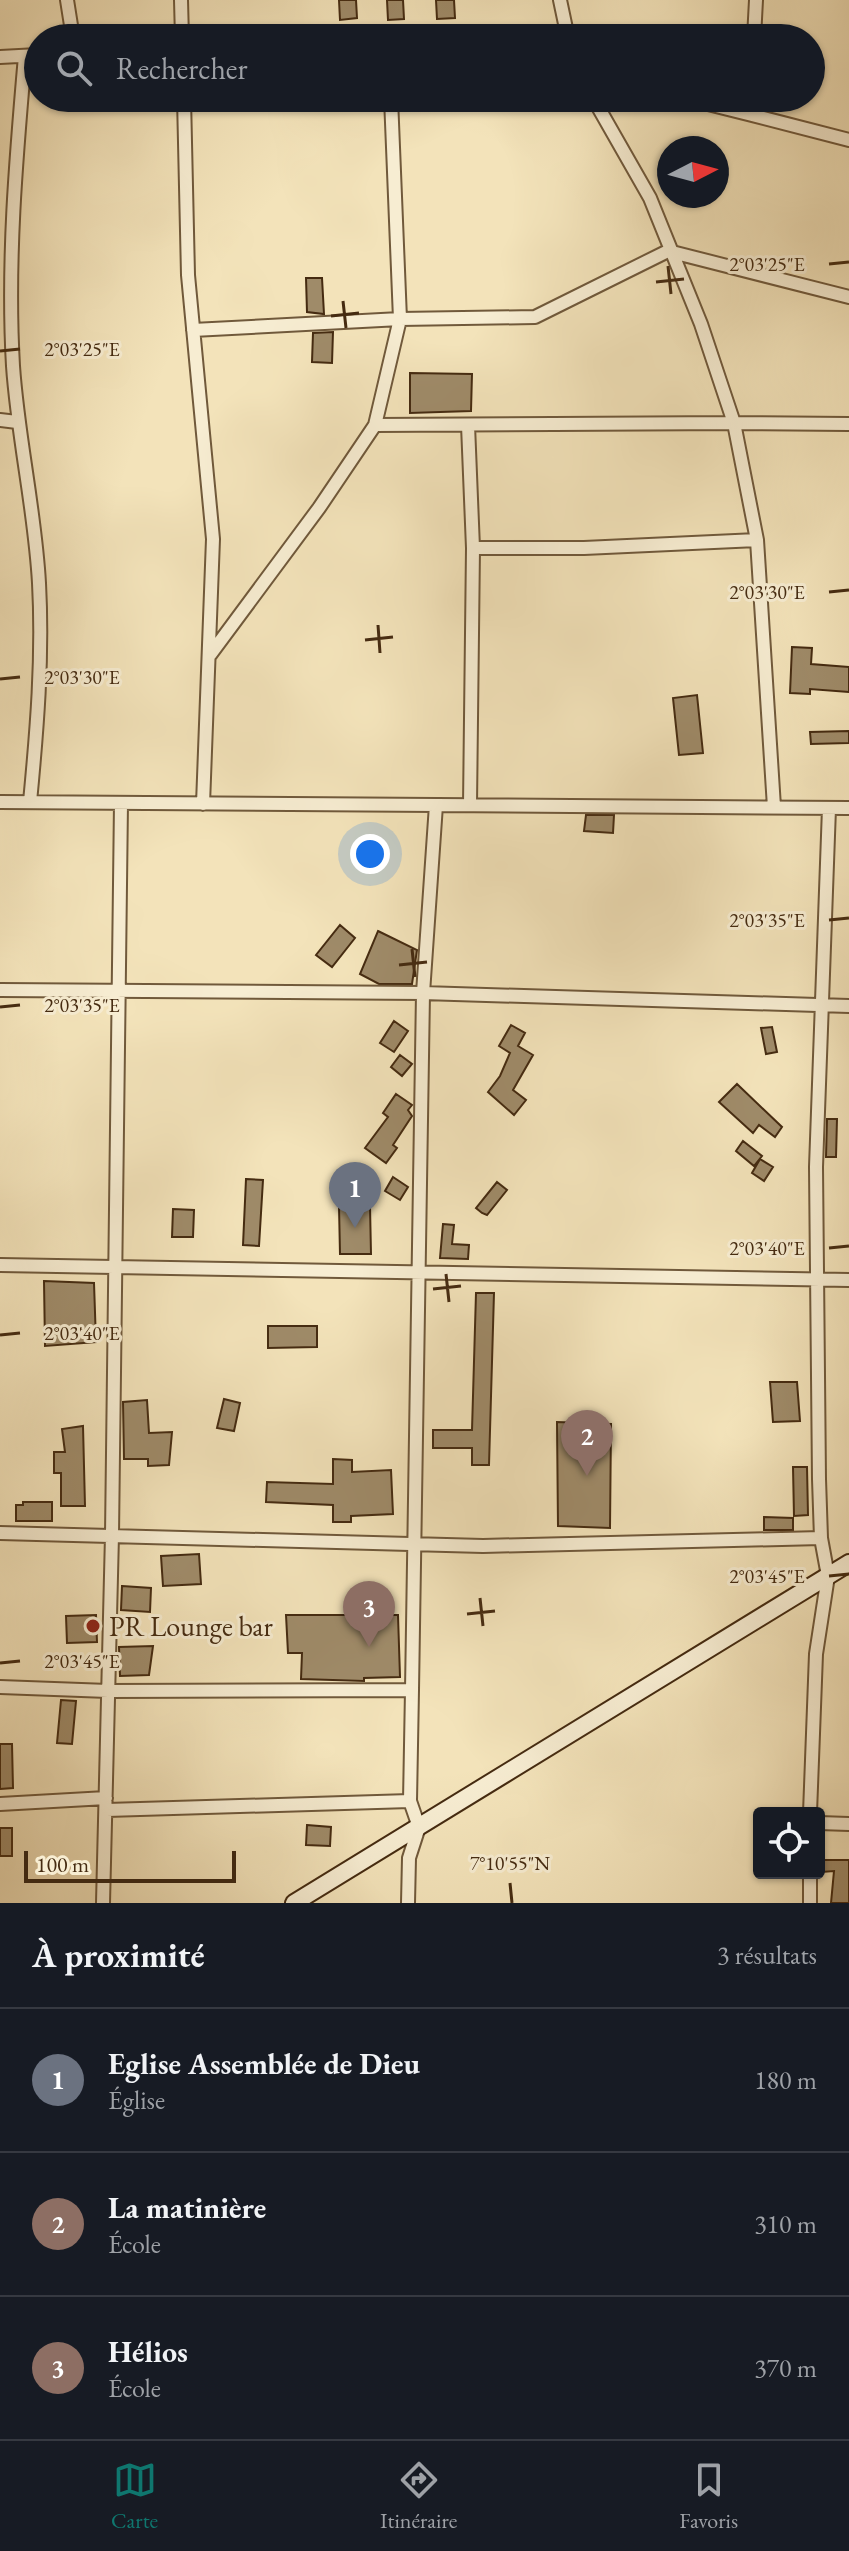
<!DOCTYPE html>
<html lang="fr">
<meta charset="utf-8">
<style>
:root{--surface:#171b24;--page:#20242c;--text:#f1f3f6;--muted:#9ea1a6;--line:#363941;--accent:#0f766e}
body{margin:0;font-family:"EB Garamond",serif;background:var(--page);color:var(--text)}
.controls{position:absolute;right:24px;bottom:24px;display:grid;overflow:hidden;border-radius:8px;box-shadow:0 2px 6px #0004}
.controls button{width:72px;height:72px;display:grid;place-items:center;padding:0;border:0;border-bottom:2px solid var(--line);background:var(--surface);color:var(--text);font:40px sans-serif}
.compass{position:absolute;left:657px;top:136px;width:72px;height:72px;border-radius:50%;background:var(--surface);box-shadow:0 2px 6px #0004;rotate:84deg}
.scale{position:absolute;left:24px;bottom:20px;width:212px;box-sizing:border-box;padding-left:8px;border:4px solid #452b11;border-top:0;font-size:22px;line-height:28px;white-space:nowrap;color:#452b11;-webkit-text-stroke:6px #f7edd2;paint-order:stroke}
.you{position:absolute;left:370px;top:854px;width:28px;height:28px;margin:-20px;border:6px solid #fff;border-radius:50%;background:#1a73e8;box-shadow:0 0 0 12px #1a73e833}
.badge{display:grid;place-items:center;width:52px;height:52px;border-radius:50%;background:var(--accent);color:#fff;font-size:26px;font-weight:700}
.pin{position:absolute;translate:-50% -66px;filter:drop-shadow(0 2px 4px #0008)}
.pin::after{content:'';position:absolute;top:42px;width:28px;height:24px;background:inherit;clip-path:polygon(0 0,100% 0,50% 100%)}
.list{margin:0;padding:0;list-style:none}
h2{display:flex;justify-content:space-between;align-items:center;height:104px;margin:0;padding:0 32px;font-size:34px}
h2 small{font-size:26px;font-weight:400;color:var(--muted)}
.list li{display:grid;grid-template-columns:52px 1fr auto;gap:24px;align-items:center;box-sizing:border-box;height:144px;padding:0 32px;border-top:2px solid var(--line)}
.list b{display:block;font-size:30px;white-space:nowrap}
.list p{margin:0;font-size:26px;white-space:nowrap;color:var(--muted)}
.list em{font-size:26px;font-style:normal;color:var(--muted)}
.icon{flex:none;width:44px;height:44px;fill:none;stroke:currentColor;stroke-width:2;stroke-linecap:round;stroke-linejoin:round}
.map{position:relative;flex:none;width:849px;height:1903px;overflow:hidden}
.search{position:absolute;background:var(--surface);box-shadow:0 2px 6px #0004;left:24px;right:24px;top:24px;height:88px;display:flex;align-items:center;gap:20px;box-sizing:border-box;padding:0 28px;border-radius:44px;color:var(--muted);font-size:30px}
.sheet{height:536px;background:var(--surface)}
nav{display:flex;justify-content:space-around;align-items:center;box-sizing:border-box;height:112px;border-top:2px solid var(--line);background:var(--surface);font-size:22px;color:var(--muted)}
nav a{display:grid;justify-items:center;gap:4px}
nav .on{color:var(--accent)}
.map>svg:first-child{display:block}
</style>
<div class="map">
<svg width="849" height="1903" viewBox="0 0 849 1903">
<rect width="100%" height="100%" fill="#f3e3ba"/>
<filter id="stains"><feTurbulence type="fractalNoise" baseFrequency=".0025" numOctaves="4"/><feColorMatrix values="0 0 0 0 .2 0 0 0 0 .09 0 0 0 0 .02 0 0 0 .5 -.17"/></filter>
<radialGradient id="worn" r=".72"><stop offset=".6" stop-color="#630" stop-opacity="0"/><stop offset="1" stop-color="#630" stop-opacity=".3"/></radialGradient>
<path fill="#9f8b69" stroke="#452b11" stroke-width="2" d="M339,0H356L357,18L340,20Z
M387,0H403L404,19L388,20Z
M436,0H454L455,18L437,19Z
M306,278H322L324,314L307,312Z
M333,332L332,363L312,362L313,333Z
M410,373L472,374L471,411L410,413Z
M792,647L812,648L811,664L849,667V692L810,689V694L790,693Z
M697,695L703,753L679,755L673,698Z
M849,731V743L811,744L810,732Z
M586,815H614L613,833L584,831Z
M340,925L355,938L332,967L316,955Z
M378,931L417,950L412,984H379L360,974Z
M394,1021L408,1031L394,1052L380,1043Z
M511,1025L525,1033L518,1046L533,1055L513,1090L526,1100L514,1115L488,1092L500,1076L510,1053L499,1046Z
M772,1027L777,1052L766,1054L761,1028Z
M400,1055L412,1064L402,1076L391,1067Z
M737,1084L782,1127L775,1137L759,1125L753,1133L719,1102Z
M396,1094L412,1105L408,1110L412,1116L393,1145L397,1148L386,1163L365,1148L388,1117L383,1113Z
M827,1119H837L836,1157H826Z
M743,1141L762,1156L754,1166L736,1151Z
M760,1159L773,1167L764,1181L752,1173Z
M393,1177L408,1187L400,1200L385,1191Z
M246,1179L263,1180L259,1246L243,1245Z
M497,1182L507,1190L487,1215L482,1213L476,1208Z
M339,1206H370L371,1254H340Z
M173,1209L194,1210L193,1237H172Z
M443,1224L454,1225L452,1244L469,1245L468,1259L440,1258Z
M44,1281L94,1283L96,1342L45,1346Z
M476,1293H494L489,1465H472V1448H433V1430H472Z
M268,1326H317V1347L268,1348Z
M770,1382H797L800,1421L773,1422Z
M224,1399L240,1403L234,1431L217,1428Z
M147,1400L149,1433L172,1432L169,1465L148,1466V1459H124L123,1402Z
M557,1422L611,1424L610,1528L558,1526Z
M83,1426L85,1506H61V1473H54V1452H65L62,1429Z
M333,1459L352,1460V1472L391,1470L393,1514L351,1516V1522H333V1505L266,1502L267,1482L333,1484Z
M793,1467H807L808,1515L794,1516Z
M23,1502H52V1521H16V1505H23Z
M764,1517L793,1518V1530H764Z
M199,1554L201,1584L163,1586L161,1556Z
M122,1586L151,1588L150,1612L121,1610Z
M96,1615L97,1642L67,1643L66,1616Z
M286,1615H398L400,1677L364,1678V1681L301,1679L302,1653H288Z
M153,1646L149,1675L120,1676L119,1647Z
M61,1700L76,1701L72,1744L57,1743Z
M0,1744H12L13,1788L0,1789Z
M307,1825L331,1827L330,1846L306,1845Z
M0,1828H12V1856H0Z
M822,1860H849V1903H831L834,1871L822,1872Z"/>
<g fill="none" stroke-linecap="round" stroke-linejoin="round">
<g stroke="#70593b" stroke-width="16">
<path id="street" d="M67,0L73,38
M181,0L182,38
M560,0L568,38
M754,38L756,0
M25,56C16,159 7,262 13,366C18,439 35,510 39,583C43,657 37,729 30,802
M0,57L38,55
M184,98L188,275L213,539L203,804
M391,98L400,319L535,317L668,251L849,297
M684,98L752,115
M753,98L752,115L849,140
M193,330L400,319L375,425L319,508L210,655
M0,420L17,422
M375,425L734,423L701,324L650,198L593,98
M468,425L473,548
M757,540L774,807
M0,802L849,808
M470,805L473,548H584L757,540L734,423L849,424
M0,990L423,993L849,1006
M0,1265L849,1280
M0,1533L483,1546L821,1538
M0,1687L108,1691L412,1690
M0,1804L106,1798
M107,1810L410,1801
M810,1813L816,1654L828,1576L821,1538L819,1479L816,1167L829,808
M819,1823L849,1824
M810,1873V1903
M103,1903L112,1535L121,803
M408,1903L409,1858L419,1827L410,1801L412,1690L423,993L436,805"/>
</g>
<g stroke="#452b11" stroke-width="20">
<path id="secondary" d="M294,1903L849,1563"/>
</g>
<use href="#street" stroke="#f7edd2" stroke-width="12"/>
<use href="#secondary" stroke="#f7edd2" stroke-width="16"/>
</g>
<path fill="none" stroke="#452b11" stroke-width="3" d="M829,264L849,262M668,266L671,294M656,282L684,279M343,301L346,328M331,316L359,313M0,351L20,349M829,592L849,590M378,625L380,653M365,640L393,637M0,679L20,677M829,920L849,918M412,949L415,977M399,965L427,962M0,1007L20,1005M829,1248L849,1246M446,1274L449,1302M433,1289L461,1286M0,1335L20,1333M829,1576L849,1574M480,1598L483,1626M467,1614L495,1611M0,1663L20,1661M510,1883L512,1903"/>
<circle fill="#8f2418" stroke="#f7edd2" stroke-width="3" cx="93" cy="1626" r="8"/>
<g text-anchor="middle" stroke-width="6" stroke-linejoin="round" paint-order="stroke">
<g font-size="28" fill="#452b11" stroke="#f7edd2" text-anchor="start">
<text x="109" y="1636">PR Lounge bar</text>
</g>
</g>
<g font-size="20" text-anchor="middle" fill="#452b11" stroke="#f7edd2" stroke-width="6" stroke-linejoin="round" paint-order="stroke">
<text x="767" y="271">2°03'25"E</text>
<text x="82" y="356">2°03'25"E</text>
<text x="767" y="599">2°03'30"E</text>
<text x="82" y="684">2°03'30"E</text>
<text x="767" y="927">2°03'35"E</text>
<text x="82" y="1012">2°03'35"E</text>
<text x="767" y="1255">2°03'40"E</text>
<text x="82" y="1340">2°03'40"E</text>
<text x="767" y="1583">2°03'45"E</text>
<text x="82" y="1668">2°03'45"E</text>
<text x="510" y="1870">7°10'55"N</text>
</g>
<rect width="100%" height="100%" filter="url(#stains)"/>
<rect width="100%" height="100%" fill="url(#worn)"/>
</svg>
<div class="controls">
<button><svg class="icon" aria-label="locate" viewBox="0 0 24 24"><circle cx="12" cy="12" r="6"/><path d="M12 2v4M12 18v4M2 12h4M18 12h4"/></svg></button>
</div>
<svg class="compass" viewBox="-18 -18 36 36"><path d="M0-13l5 13h-10z" fill="#e53935"/><path d="M0 13l5-13h-10z" fill="#9ea1a6"/></svg>
<div class="scale">100 m</div>
<div class="you"></div>
<div class="pin badge" style="left:355px;top:1228px;background:#6b7280">1</div>
<div class="pin badge" style="left:587px;top:1476px;background:#8d6e63">2</div>
<div class="pin badge" style="left:369px;top:1647px;background:#8d6e63">3</div>
<div class="search"><svg class="icon" aria-label="search" viewBox="0 0 24 24"><circle cx="10" cy="10" r="6"/><path d="M15 15l6 6"/></svg>Rechercher</div>
</div>
<section class="sheet">
<h2>À proximité<small>3 résultats</small></h2>
<ul class="list">
<li><span class="badge" style="background:#6b7280">1</span><div><b>Eglise Assemblée de Dieu</b><p>Église</p></div><em>180 m</em></li>
<li><span class="badge" style="background:#8d6e63">2</span><div><b>La matinière</b><p>École</p></div><em>310 m</em></li>
<li><span class="badge" style="background:#8d6e63">3</span><div><b>Hélios</b><p>École</p></div><em>370 m</em></li>
</ul>
</section>
<nav>
<a class="on"><svg class="icon" aria-label="map" viewBox="0 0 24 24"><path d="M3 6l6-2 6 2 6-2v14l-6 2-6-2-6 2zM9 4v14M15 6v14"/></svg>Carte</a>
<a><svg class="icon" aria-label="directions" viewBox="0 0 24 24"><path d="M12 3l9 9-9 9-9-9zM9 14v-3h6M13 9l2 2-2 2"/></svg>Itinéraire</a>
<a><svg class="icon" aria-label="saved" viewBox="0 0 24 24"><path d="M7 4h10v16l-5-4-5 4z"/></svg>Favoris</a>
</nav>
